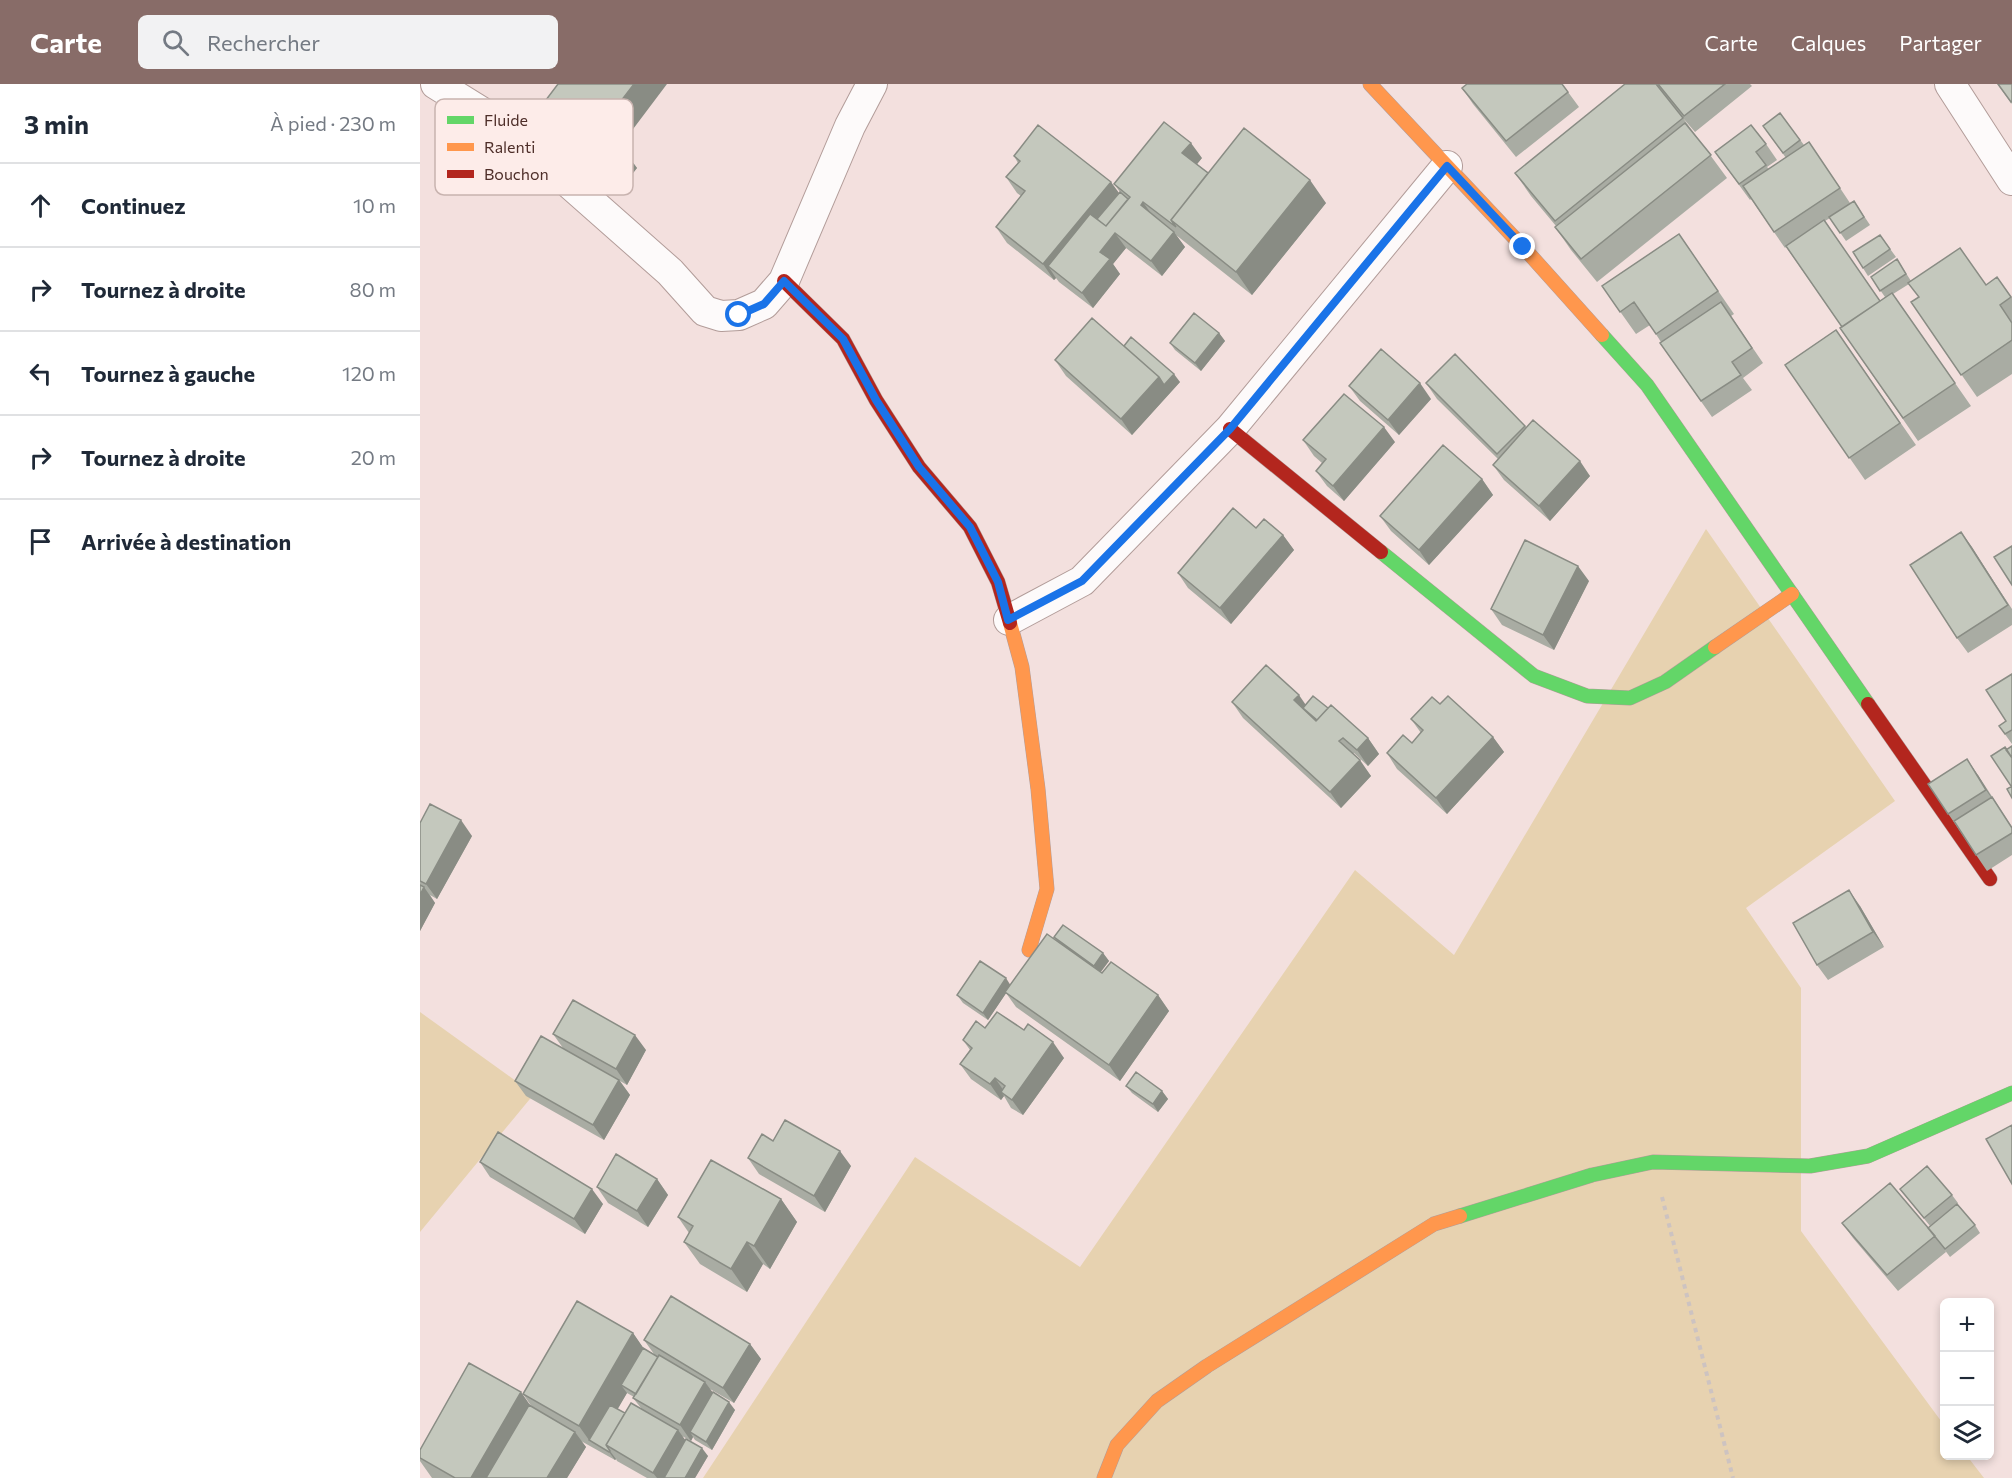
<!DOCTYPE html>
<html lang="fr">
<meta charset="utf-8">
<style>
:root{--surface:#fff;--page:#f2f2f3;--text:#1f2937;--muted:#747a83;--line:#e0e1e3;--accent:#886c68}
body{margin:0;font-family:Commissioner,sans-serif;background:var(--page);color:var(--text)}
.controls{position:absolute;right:18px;bottom:18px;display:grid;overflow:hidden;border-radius:9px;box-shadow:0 3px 9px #0003}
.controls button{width:54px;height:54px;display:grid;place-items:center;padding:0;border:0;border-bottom:2px solid var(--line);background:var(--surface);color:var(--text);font:30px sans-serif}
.stop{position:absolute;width:18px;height:18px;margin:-14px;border:4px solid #1a73e8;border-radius:50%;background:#fff}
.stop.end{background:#1a73e8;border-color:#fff;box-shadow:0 2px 6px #0008}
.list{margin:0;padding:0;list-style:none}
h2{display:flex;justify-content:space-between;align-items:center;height:78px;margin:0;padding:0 24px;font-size:26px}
h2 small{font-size:20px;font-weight:400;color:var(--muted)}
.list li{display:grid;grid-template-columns:39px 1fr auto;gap:18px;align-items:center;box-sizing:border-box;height:84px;padding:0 24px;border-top:2px solid var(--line)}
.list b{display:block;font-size:22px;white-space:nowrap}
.list em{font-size:20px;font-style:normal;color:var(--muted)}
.icon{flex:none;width:33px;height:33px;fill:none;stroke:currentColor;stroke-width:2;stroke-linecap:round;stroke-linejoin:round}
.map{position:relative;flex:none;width:1592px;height:1394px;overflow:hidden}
header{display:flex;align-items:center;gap:36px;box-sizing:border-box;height:84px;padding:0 30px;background:var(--accent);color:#fff}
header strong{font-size:28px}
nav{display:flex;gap:33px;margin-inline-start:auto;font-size:21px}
.search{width:420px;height:54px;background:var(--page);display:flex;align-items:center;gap:15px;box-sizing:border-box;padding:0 21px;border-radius:9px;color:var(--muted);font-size:22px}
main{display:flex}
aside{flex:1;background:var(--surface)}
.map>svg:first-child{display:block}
</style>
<header>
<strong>Carte</strong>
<div class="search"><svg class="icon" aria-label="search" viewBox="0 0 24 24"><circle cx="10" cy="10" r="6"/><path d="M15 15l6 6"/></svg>Rechercher</div>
<nav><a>Carte</a><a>Calques</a><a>Partager</a></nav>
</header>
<main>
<aside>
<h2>3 min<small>À pied · 230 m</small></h2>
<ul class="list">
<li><svg class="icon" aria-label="ahead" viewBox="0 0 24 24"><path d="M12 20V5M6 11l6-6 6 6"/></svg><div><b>Continuez</b></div><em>10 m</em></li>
<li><svg class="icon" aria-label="right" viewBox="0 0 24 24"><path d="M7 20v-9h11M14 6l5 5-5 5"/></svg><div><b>Tournez à droite</b></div><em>80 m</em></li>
<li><svg class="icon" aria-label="left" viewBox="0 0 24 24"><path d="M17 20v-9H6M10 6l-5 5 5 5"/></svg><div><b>Tournez à gauche</b></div><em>120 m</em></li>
<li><svg class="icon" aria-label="right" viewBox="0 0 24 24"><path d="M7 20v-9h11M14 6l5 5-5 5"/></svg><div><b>Tournez à droite</b></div><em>20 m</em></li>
<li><svg class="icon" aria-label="arrive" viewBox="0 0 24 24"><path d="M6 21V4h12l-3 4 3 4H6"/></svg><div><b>Arrivée à destination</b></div></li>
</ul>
</aside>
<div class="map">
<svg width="1592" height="1394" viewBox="0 0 1592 1394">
<rect width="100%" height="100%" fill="#f3e0de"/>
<path fill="#e7d2b0" d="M1286,445L1475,717L1326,824L1381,904V1147L1524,1341V1372H1547L1564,1394H283L495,1073L660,1183L935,786L1034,871Z
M0,928L114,1010L0,1148Z"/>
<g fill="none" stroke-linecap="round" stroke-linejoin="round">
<g stroke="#b29c99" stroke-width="32">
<path id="street" d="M16,0L87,44L250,188L285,227L301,232L319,231L344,220L364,197L430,42L452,0
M1530,0L1592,96
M589,536L662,497L810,345L1027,82"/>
</g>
<g stroke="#b29c99" stroke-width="15">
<path id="fast" d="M1182,251L1227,301L1448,620
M961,468L1114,592L1167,612L1210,614L1245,598L1295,563
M1040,1132L1172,1091L1233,1078L1390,1082L1448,1072L1592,1009"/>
</g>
<g stroke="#b29c99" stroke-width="15">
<path id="slow" d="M950,0L1103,163L1182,251
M590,539L602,583L618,705L627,805L609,866
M1295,563L1372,510
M684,1394L697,1361L737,1317L787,1282L1014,1140L1040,1132"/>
</g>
<g stroke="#b29c99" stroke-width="15">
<path id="jam" d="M364,197L423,255L456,316L499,383L550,443L578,498L590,539
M810,345L961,468
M1448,620L1570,795"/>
</g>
<path stroke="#cdc3c1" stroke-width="4" stroke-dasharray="4.5 4.5" stroke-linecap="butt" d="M1242,1113L1313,1394"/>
<use href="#street" stroke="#fdfafa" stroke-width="30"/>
<use href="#fast" stroke="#63d668" stroke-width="14"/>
<use href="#slow" stroke="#ff974d" stroke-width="14"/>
<use href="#jam" stroke="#b3261e" stroke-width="14"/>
</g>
<path fill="#a9aca3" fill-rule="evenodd" d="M1236,0H1330L1332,2L1275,48L1263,34L1307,94L1177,198L1151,166L1135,143L1136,142L1111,112L1095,89Z
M1577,0H1592V20Z
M1042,4L1148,8L1159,23L1096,73L1053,20Z
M1360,29L1384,61L1400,74L1430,119L1434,117L1450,141L1426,157L1410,134L1405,137L1460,217L1465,213L1451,193L1477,175L1491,197L1566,201L1577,193L1592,214V290L1557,313L1491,218L1499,213L1489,200L1473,210L1551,322L1498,357L1420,244L1422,243L1366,163L1365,164L1331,115L1330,116L1295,68L1346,60L1357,76L1347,83L1349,85L1366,74L1343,42Z
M110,37L197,65L211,76L217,84L202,103L181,87L174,96L126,60Z
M594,72L699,109L700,108L694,100L782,74L777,80L788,89L906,119L832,211L756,151L765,163L742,192L706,164L693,180L700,190L673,224L639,198L636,194L634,196L587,159L576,143L601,112L597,109L586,93L598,79Z
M1259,150L1314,230L1311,232L1343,279L1323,294L1332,306L1292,333L1240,259L1241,258L1230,241L1216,250L1182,202Z
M1460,151L1476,173L1448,192L1443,184Z
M1416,246L1496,361L1445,396L1365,281Z
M799,249L805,257L781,287L755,266L750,259Z
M704,262L760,298L712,351L646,292L635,276Z
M1006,299L1105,342L1170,392L1130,437L1084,396L1073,381L1078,375L1017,315Z
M929,302L1011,315L979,351L940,317Z
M883,356L975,358L924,417L907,402L896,387L902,379L894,372Z
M1062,395L1073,411L1009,481L971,447L960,432Z
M836,444L863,451L874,466L811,540L768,504L758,489Z
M1541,448L1592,525V541L1548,569L1537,554Z
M1169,497L1134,566L1082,541L1071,525Z
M1592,590V660L1579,642L1586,637Z
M812,618L885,620L908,624L948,654L959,670L948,682L934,669L933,670L951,692L921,724L823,634Z
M1020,620L1073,653L1084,668L1027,730L977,685L967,669L992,659L1001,649L991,635Z
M1558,691L1592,743V771L1567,787L1508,700Z
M0,739L52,752L17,815L10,811L15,819L0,847Z
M1440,822L1464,863L1408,896L1397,881Z
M634,853L683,869L689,877L681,888L738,911L749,927L700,997L596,923L586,909L568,936L543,919L537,911L590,901L636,856Z
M565,944L644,974L603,1031L591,1024L584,1012L581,1016L551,995L540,980L550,966L543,956Z
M133,950L226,966L207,1001L200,997L210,1011L184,1056L106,1012L95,997L143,964Z
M706,1002L742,1007L748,1015L738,1028L712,1009Z
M353,1057L431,1082L405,1128L339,1090L328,1074Z
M60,1078L183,1120L165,1150L70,1093Z
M237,1095L248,1111L228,1143L188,1119L177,1103Z
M1480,1105L1532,1111L1538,1119L1510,1142Z
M361,1115L377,1138L350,1185L343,1180L327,1208L280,1180L264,1158L269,1149L258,1133Z
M1422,1139L1508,1144L1555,1141L1560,1149L1530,1173L1524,1165L1526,1168L1478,1207L1433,1154Z
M213,1249L223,1264L234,1270L224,1256L330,1260L341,1275L314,1319L290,1305L293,1309L315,1326L292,1366L275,1356L273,1353L271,1357L262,1352L265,1357L288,1372L275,1394H227L197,1377L196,1375L195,1376L161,1357L166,1363L147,1394H12L0,1377V1366L111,1322L112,1323L103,1310ZM207,1309L214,1313L213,1314L221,1324L205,1329L197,1325Z"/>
<path fill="#898c84" d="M214,0H247L183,85L175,79L181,87L174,96L158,73Z
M771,59L782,74L773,85L762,69Z
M211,76L217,84L202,103L196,95Z
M890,96L906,119L832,211L816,188Z
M691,98L702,113L628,182L636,194L634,196L623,180Z
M723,118L734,134L721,121Z
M754,148L765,163L742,192L731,177Z
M695,149L706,164L693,180L700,190L673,224L662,209L680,168Z
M799,249L805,257L781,287L775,279Z
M754,290L760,298L712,351L701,335L739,293Z
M1000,299L1011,315L979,351L968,336Z
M964,343L975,358L924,417L913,402Z
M1160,377L1170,392L1130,437L1119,422Z
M1062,395L1073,411L1009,481L999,466Z
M1541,448L1552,463L1592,526Z
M863,451L874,466L811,540L800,524Z
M1158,482L1169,497L1134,566L1123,551Z
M879,611L890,627L888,629L874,616Z
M1073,653L1084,668L1027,730L1016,714Z
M948,654L959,670L948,682L937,666Z
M1547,675L1558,691L1577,722L1566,706Z
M940,676L951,692L921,724L910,708Z
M41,736L52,752L17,815L6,800Z
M4,803L15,819L0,847V811Z
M1429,806L1440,822L1464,863L1453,848Z
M683,869L689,877L679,890L674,882Z
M586,894L591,902L568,936L563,929Z
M738,911L749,927L700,997L689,981Z
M215,951L226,966L207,1001L196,985Z
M633,958L644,974L603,1031L592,1016Z
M575,994L586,1010L581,1008L584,1012L581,1016L570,1000Z
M199,996L210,1011L184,1056L173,1041Z
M742,1007L748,1015L738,1028L733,1020Z
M420,1067L431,1082L405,1128L394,1112Z
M237,1095L248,1111L228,1143L217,1127Z
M172,1105L183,1120L165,1150L154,1135Z
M361,1115L377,1138L350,1185L334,1162Z
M327,1158L343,1180L327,1208L311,1185Z
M213,1249L229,1272L201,1301L207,1309L177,1361L169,1356L159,1342Z
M330,1260L341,1275L314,1319L303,1304Z
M285,1298L296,1313L270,1348L273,1353L271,1357L260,1341Z
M101,1308L117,1331L80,1394H51Z
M309,1318L315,1326L292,1366L286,1358Z
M258,1346L269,1361L250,1394H237L233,1389Z
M155,1348L166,1363L147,1394H127Z
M282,1364L288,1372L275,1394H265Z
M190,1367L196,1375L195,1376L189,1368Z"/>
<path fill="#c4c8bd" stroke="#898c84" stroke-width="1.5" d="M138,0H214L158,73L110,37Z
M1047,0H1142L1148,8L1086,57L1042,4Z
M1205,0H1236L1263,34L1135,137L1095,89Z
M1238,0H1305L1264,32Z
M1578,0H1592V17L1591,18Z
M1360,29L1380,56L1363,69L1343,42Z
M744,38L771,59L762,69L788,89L751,136L756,143L723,118L721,121L754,148L731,177L695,149L680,168L690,175L662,209L628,182L670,130L686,142L710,113L694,100Z
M1265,39L1291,71L1161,175L1135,143Z
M618,41L691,98L623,180L576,143L605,107L586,93L600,77L594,72Z
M1331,41L1346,60L1336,68L1346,81L1319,100L1295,68Z
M824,44L890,96L816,188L751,136Z
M1389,58L1420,104L1354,148L1323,102Z
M700,108L708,115L686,142L677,135Z
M1434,117L1444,133L1420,149L1409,133Z
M1404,136L1460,217L1422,243L1366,162Z
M1259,150L1298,207L1236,250L1214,218L1200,228L1182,202Z
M1460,151L1470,165L1443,184L1433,168Z
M1540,164L1566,201L1577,193L1591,213L1580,221L1592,239V256L1541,291L1491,218L1499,213L1488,199Z
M1477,175L1486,190L1460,207L1451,193Z
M1472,209L1535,299L1483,334L1420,244Z
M1301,218L1332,264L1312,278L1321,291L1281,317L1240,259Z
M774,229L799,249L775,279L750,259Z
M672,234L739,293L701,335L635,276Z
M1416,246L1480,339L1429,374L1365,281Z
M711,253L754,290L744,301L739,293L704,262Z
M961,265L1000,299L968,336L929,302Z
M1035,270L1105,342L1077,370L1006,299Z
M924,310L964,343L913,402L896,387L906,375L883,356Z
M1113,336L1160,377L1119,422L1073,381Z
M1023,361L1062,395L999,466L960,432Z
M813,424L836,444L844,435L863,451L800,524L758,489Z
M1541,448L1588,521L1537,554L1490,481Z
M1105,456L1158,482L1123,551L1071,525Z
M1592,462V501L1574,473Z
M846,581L879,611L874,616L896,637L911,621L948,654L937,666L923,654L919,657L940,676L910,708L812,618Z
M1592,590V646L1585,650L1579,642L1586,637L1566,606Z
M893,612L908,624L897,636L883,624Z
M1028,612L1073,653L1016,714L967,669L983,651L992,659L1003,646L991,635L1012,613L1020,620Z
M1592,662V674L1586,666Z
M1585,663L1592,674V702H1591L1571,672Z
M1547,675L1566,706L1528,730L1508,700Z
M1592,702V714L1587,705Z
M1572,713L1592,744V749L1556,771L1534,737Z
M10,720L41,736L6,800L0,797V739Z
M0,801L4,803L0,811Z
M1429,806L1453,848L1397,881L1373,839Z
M643,841L683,869L674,882L634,853Z
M627,850L682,889L691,878L738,911L689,981L585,908Z
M560,877L586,894L563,929L537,911Z
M153,916L215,951L196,985L133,950Z
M577,928L604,946L608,940L633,958L592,1016L581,1008L585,1002L575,994L570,1000L540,980L552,964L543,956L556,937L565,944Z
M121,952L199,996L173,1041L95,997Z
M716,988L742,1007L733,1020L706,1002Z
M365,1036L420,1067L394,1112L328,1074L342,1050L353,1057Z
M1592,1041V1100L1566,1055Z
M78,1048L172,1105L154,1135L60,1078Z
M196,1070L237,1095L217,1127L177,1103Z
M291,1076L361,1115L334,1162L327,1158L311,1185L264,1158L273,1142L258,1133Z
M1507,1082L1532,1111L1504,1134L1480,1105Z
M1470,1099L1515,1152L1467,1191L1422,1139Z
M1537,1120L1555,1141L1525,1165L1508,1144Z
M251,1212L330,1260L303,1304L224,1256Z
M157,1217L213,1249L159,1342L103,1310Z
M223,1264L238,1273L216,1310L201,1301Z
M239,1271L285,1298L260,1341L213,1314Z
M49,1279L101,1308L51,1394H35L0,1374V1366Z
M293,1308L309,1318L286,1358L270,1348Z
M211,1319L258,1346L233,1389L186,1361Z
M109,1321L155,1348L127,1394H66Z
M190,1321L205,1329L186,1361L190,1367L189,1368L169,1356Z
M266,1355L282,1364L265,1394H244Z"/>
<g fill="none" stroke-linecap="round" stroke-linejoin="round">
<path stroke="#1a73e8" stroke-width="8" d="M319,231L344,220L364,197L423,255L456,316L499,383L550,443L578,498L588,536L662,497L810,345L1027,82L1103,163"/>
</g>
<rect x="15" y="15" width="198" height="96" rx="9" fill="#fdece9" stroke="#c8b3af" stroke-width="1.5"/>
<rect x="27" y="32" width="27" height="8" fill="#63d668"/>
<rect x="27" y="59" width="27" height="8" fill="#ff974d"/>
<rect x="27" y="86" width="27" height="8" fill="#b3261e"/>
<g font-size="16" fill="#4e2e29">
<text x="64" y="42">Fluide</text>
<text x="64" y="69">Ralenti</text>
<text x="64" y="96">Bouchon</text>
</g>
</svg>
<div class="controls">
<button>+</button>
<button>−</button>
<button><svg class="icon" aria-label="layers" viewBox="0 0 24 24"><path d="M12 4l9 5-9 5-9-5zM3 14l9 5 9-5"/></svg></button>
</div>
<div class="stop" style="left:319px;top:231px"></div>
<div class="stop end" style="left:1103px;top:163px"></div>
</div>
</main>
